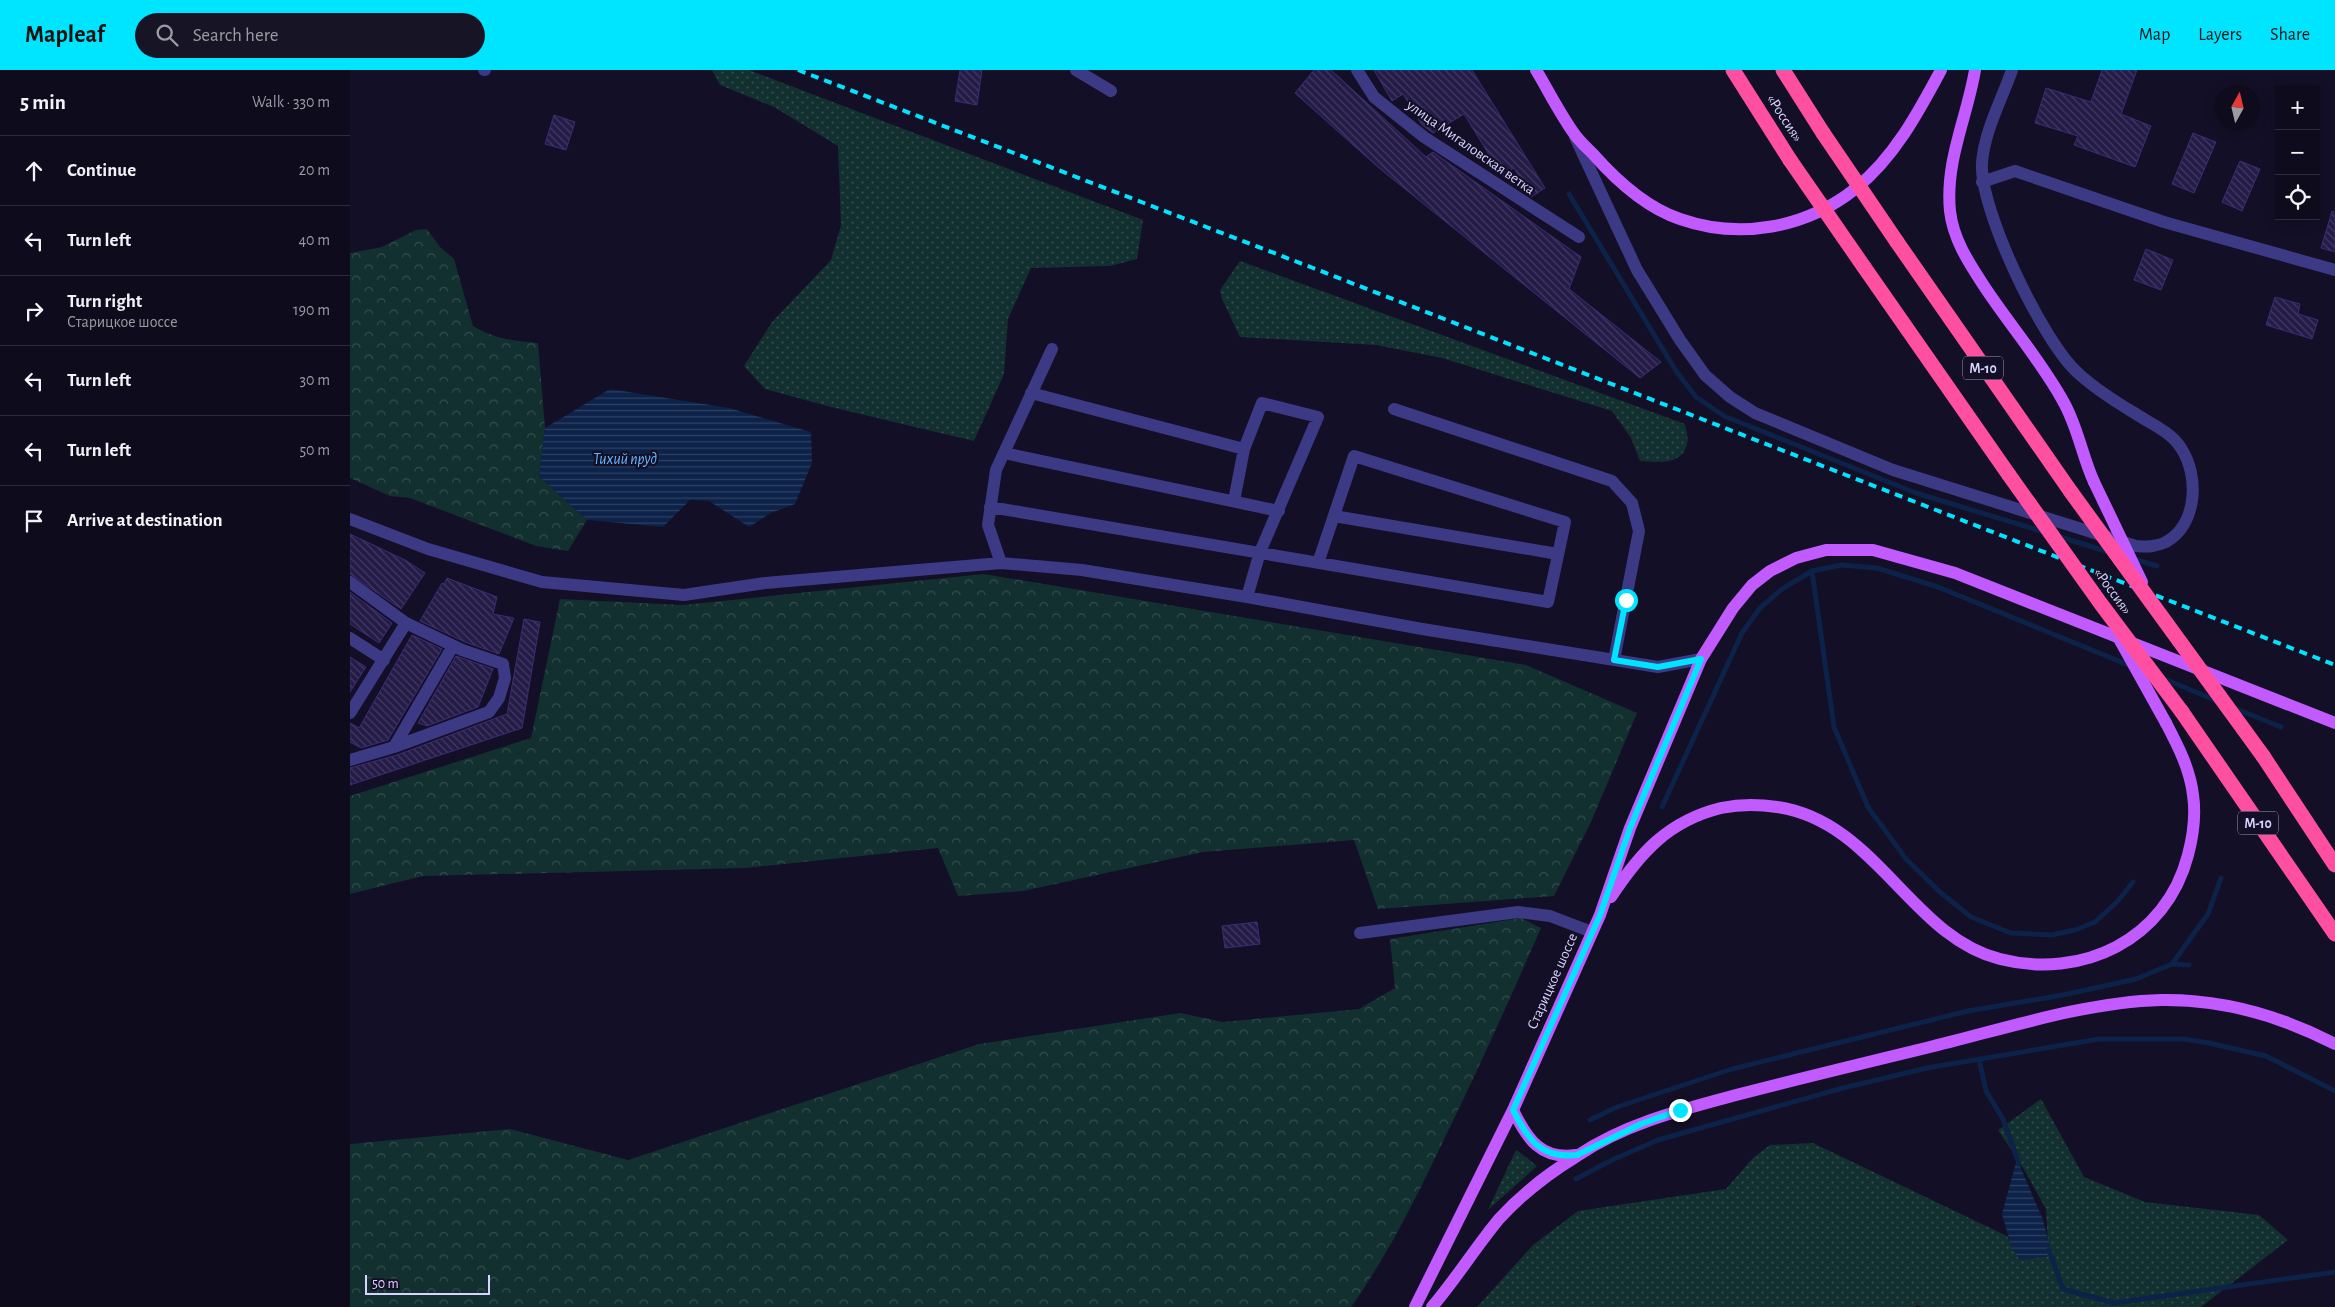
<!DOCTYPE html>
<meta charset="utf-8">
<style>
:root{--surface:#0e0b1c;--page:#171425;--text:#f1f3f6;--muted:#9b9ba3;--line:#2e2b3b;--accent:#00e5ff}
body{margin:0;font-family:"Alegreya Sans",sans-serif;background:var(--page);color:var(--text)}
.controls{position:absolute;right:15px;top:15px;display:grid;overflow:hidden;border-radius:0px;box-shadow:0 2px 12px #0003}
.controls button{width:45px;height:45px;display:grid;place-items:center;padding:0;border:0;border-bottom:1px solid var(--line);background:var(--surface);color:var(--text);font:25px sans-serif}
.compass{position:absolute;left:1865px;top:15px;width:45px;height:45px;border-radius:50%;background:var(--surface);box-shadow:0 2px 12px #0003;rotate:8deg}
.scale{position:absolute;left:15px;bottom:12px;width:125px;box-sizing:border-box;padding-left:5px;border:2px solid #d9d4ff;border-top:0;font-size:14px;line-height:18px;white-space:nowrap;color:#d9d4ff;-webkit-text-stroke:4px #130f26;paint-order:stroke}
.stop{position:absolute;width:15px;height:15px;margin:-11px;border:4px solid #00e5ff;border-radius:50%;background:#fff}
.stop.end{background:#00e5ff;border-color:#fff;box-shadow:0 1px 5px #0008}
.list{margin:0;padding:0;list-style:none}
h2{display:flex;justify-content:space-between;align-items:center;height:65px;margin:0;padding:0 20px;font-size:21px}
h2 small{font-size:16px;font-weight:400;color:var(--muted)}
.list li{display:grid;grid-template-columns:32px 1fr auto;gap:15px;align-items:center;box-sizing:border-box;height:70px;padding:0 20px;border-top:1px solid var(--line)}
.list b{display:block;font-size:19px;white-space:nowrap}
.list p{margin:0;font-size:16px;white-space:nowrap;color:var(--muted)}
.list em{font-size:16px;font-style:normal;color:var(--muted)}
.icon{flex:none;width:28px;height:28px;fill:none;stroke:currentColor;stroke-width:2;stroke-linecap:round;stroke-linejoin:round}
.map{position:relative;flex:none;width:1985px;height:1237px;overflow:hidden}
header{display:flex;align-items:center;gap:30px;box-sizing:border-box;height:70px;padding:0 25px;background:var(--accent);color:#111}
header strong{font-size:24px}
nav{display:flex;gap:28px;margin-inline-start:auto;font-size:18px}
.search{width:350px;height:45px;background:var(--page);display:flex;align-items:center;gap:12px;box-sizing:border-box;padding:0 18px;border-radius:28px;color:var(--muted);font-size:19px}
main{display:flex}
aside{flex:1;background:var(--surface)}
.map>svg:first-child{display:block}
</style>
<header>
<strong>Mapleaf</strong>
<div class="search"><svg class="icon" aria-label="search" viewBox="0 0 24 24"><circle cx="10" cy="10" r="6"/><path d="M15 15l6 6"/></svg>Search here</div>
<nav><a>Map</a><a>Layers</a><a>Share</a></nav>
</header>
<main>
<aside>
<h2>5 min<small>Walk · 330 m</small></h2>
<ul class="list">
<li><svg class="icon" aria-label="ahead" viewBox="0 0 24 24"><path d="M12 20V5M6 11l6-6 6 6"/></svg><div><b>Continue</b></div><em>20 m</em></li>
<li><svg class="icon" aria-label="left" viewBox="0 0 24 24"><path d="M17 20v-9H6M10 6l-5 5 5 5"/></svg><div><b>Turn left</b></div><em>40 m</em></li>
<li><svg class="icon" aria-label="right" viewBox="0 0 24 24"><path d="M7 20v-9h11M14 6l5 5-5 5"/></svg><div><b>Turn right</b><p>Старицкое шоссе</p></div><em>190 m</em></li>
<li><svg class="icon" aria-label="left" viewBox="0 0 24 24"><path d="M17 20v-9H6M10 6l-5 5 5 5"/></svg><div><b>Turn left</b></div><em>30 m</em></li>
<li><svg class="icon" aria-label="left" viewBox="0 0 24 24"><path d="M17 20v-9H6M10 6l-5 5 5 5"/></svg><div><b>Turn left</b></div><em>50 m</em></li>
<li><svg class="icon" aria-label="arrive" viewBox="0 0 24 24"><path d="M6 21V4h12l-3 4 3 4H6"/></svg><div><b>Arrive at destination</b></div></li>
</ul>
</aside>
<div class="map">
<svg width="1985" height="1237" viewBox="0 0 1985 1237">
<defs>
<pattern id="grass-dots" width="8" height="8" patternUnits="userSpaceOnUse" patternTransform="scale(1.25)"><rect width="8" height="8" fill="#12302f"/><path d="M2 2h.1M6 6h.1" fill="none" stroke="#344d4e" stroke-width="1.8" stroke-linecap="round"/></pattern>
<pattern id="forest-crowns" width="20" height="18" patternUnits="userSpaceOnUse" patternTransform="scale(1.25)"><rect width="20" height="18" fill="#12302f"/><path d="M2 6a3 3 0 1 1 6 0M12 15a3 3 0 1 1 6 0" fill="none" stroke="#344d4e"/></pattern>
<pattern id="water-rules" width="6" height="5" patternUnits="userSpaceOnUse" patternTransform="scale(1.25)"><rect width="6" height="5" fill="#0c2248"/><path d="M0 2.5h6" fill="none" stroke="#2f4163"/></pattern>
<pattern id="building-back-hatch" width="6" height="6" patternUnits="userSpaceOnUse" patternTransform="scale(1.25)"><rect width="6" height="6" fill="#241b47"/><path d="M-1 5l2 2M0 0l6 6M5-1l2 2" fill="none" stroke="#433b63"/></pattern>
</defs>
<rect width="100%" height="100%" fill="#130f26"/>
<path fill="url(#grass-dots)" d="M362,0H399L793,150L787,189L760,196L681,198L658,249L654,304L624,371L481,337L415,319L394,296L422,252L481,190L491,155L488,76L424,37L370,15Z
M890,191L1335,354C1336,360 1339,369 1337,374C1332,396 1307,392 1290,391L1281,368L1262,341L1092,288L1026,275L890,267L872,229L870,220Z
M1691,1029L1734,1107L1795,1132L1909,1145L1938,1170L1851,1237H1572L1566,1235V1237H1127L1183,1175L1228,1141L1376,1119L1403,1088L1420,1075L1463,1073L1657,1166L1670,1190L1698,1176L1696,1139L1672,1096L1648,1060Z
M1167,1080L1187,1096L1138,1140L1165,1082Z"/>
<path fill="url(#forest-crowns)" d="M77,159L90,177L104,189L123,256C146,269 163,271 188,273L195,358L189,406L237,450L218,481L186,476L60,428L40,426L0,408V183L32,177L66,160Z
M634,504L1176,595L1287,643L1241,752L1204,826L1028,839L1004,770L853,782L673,821L608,826L588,778L395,798L73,806L0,824V726L181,668L210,529L333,535Z
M1171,848L1191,858C1161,926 1131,994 1098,1061C1069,1122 1040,1182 1001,1237H0V1074L160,1059L278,1090L629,974L830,943L873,952L1009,939L1045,918L1040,869Z"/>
<path fill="url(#water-rules)" d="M260,319L379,338L461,362L462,393L445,434L421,443L399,457L359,431L340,430L313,457L237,450L189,406L195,358Z
M1667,1089L1693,1150L1702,1186L1670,1190L1662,1179L1652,1144Z"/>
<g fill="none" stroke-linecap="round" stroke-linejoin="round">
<path stroke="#0c2248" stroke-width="5" d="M1219,124L1326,301L1346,327L1374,346L1566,423L1694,462
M1707,466L1759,482
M1784,489L1807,496
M1462,501L1484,657L1518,737L1556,789L1591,823L1621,847L1661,863L1702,865L1725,860L1745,852L1767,832L1783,812
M1812,608L1867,631
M1884,638L1931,657
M1312,737L1392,563L1410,538L1432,519L1462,501L1491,495L1527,498L1588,517L1781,596
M1822,894L1858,844L1871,808
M1629,989L1636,1021L1653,1049L1669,1094
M1240,1050L1267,1037L1382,999L1618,941L1713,925L1786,909L1822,894L1839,895
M1226,1109L1262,1090L1308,1070L1493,1018L1577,998L1749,969H1834L1859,973L1916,986L1985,1021
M1699,1180L1713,1219L1764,1233L1985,1202"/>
</g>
<path fill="url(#building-back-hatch)" stroke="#3b2d73" d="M610,0H632L627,35L605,31Z
M964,0H981L1076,87L1083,82L1231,187L1219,219L1311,292L1290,308L1029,98L945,23Z
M1024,0H1122L1195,118L1181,127L1164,98L1152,106L1114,44L1083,63L1079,60L1072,55L1053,24L1042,31Z
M1752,0H1787L1771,44L1801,56L1785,97L1724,75L1728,66L1685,53L1696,18L1741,32Z
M204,45L225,52L216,80L195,74Z
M1843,63L1866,72L1844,123L1822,114Z
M1890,91L1910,99L1892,141L1872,132Z
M1982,141L1985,142V182L1971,178Z
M1796,179L1823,190L1811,220L1784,210Z
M1925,227L1950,234L1948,244L1968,250L1962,269L1916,255Z
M0,464L55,490L75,503L51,539L0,504Z
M97,508L147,527L143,544L164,548L149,584L115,572L70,551L92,513L94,514Z
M0,522L42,553L29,573L0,554Z
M174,549L190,552L172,658L0,715V698L47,685L157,644Z
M62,565L92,579L38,670L11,678L0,672V653L9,658Z
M106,586L143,599L128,637L77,656L68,653Z
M0,587L16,597L0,622Z
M907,852L910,874L875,878L872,856Z"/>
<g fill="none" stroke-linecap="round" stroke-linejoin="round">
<path stroke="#3d3a85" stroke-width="12" d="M134,0H135
M726,0L761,21
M1007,0L1024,27L1074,67L1229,167
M1225,67L1287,200L1330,270L1355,305L1380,327L1405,343L1543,400L1786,476C1797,477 1806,477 1816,472C1848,454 1849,405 1831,378C1821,362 1801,354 1786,344C1766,332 1745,319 1728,303C1693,272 1629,139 1632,93C1634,62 1652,29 1662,0
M1632,112L1665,101L1814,152L1985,200
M681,323L894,379
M1044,339L1262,411L1282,433L1289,461L1264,590
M654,383L929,441
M884,431L894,379L912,333L968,347L910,482L897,527
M640,437L1198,532L1215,452L1004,386L968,493
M984,446L1208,484
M0,449L78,479L192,512L334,525L415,513L651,493L732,500L897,527L1072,559L1308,597L1351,589
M651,493L638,455L646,400L702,279
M0,512L56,553L112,580L153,594L155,608L149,628L139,642L44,677L0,690
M0,568L34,590
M0,643L56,553
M44,677L103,576
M1010,863L1168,842L1200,846L1242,862"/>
<path stroke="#c25bff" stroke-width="12" d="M1186,0C1198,20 1209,42 1223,62C1228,70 1236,77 1243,84C1266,110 1297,138 1330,149C1390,170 1456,158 1505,119C1544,88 1568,43 1591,0
M1625,0C1617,48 1595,91 1600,141C1603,169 1619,193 1634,216C1659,254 1691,291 1713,331C1728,357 1732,386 1744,412
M1261,827C1290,783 1318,751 1371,738C1390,734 1408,734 1427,737C1526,751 1561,867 1650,889C1732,910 1816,870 1838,785C1843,766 1846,745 1843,725C1840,699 1828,676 1816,653
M1163,1040C1177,1069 1191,1090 1226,1085
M1065,1237L1163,1040L1250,845L1280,758L1351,589L1383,538L1402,515L1420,501L1446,488L1476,480H1523L1605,503L1985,653
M1082,1237C1106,1209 1125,1178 1149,1149C1171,1125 1199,1103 1227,1086C1276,1053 1334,1039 1390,1024C1452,1008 1514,993 1576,978C1651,960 1734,932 1811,930C1872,929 1931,946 1985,974"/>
<path stroke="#ff4fa3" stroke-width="15" d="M1383,0L1440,90
M1433,0L1473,63
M1547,172L1721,422
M1514,197L1659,405
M1832,642L1985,864
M1913,686L1985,795"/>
<path stroke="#00e5ff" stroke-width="4" stroke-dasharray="8 6" stroke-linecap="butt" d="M448,0L963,198L1985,595"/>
<path stroke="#c25bff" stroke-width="12" d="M1744,412L1792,512
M1767,565L1816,653"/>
<path stroke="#ff4fa3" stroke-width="15" d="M1473,63L1547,172
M1440,90L1514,197
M1659,405L1751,534L1832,642
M1721,422L1913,686"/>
</g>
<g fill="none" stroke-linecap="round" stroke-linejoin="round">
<path stroke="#00e5ff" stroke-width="6" d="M1276,530L1264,590L1308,597L1351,589L1280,758L1250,845L1163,1040C1178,1069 1190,1089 1227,1085L1291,1054L1330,1040"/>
</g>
<g text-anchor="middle" stroke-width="4.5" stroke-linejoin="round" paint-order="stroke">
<g fill="#130f26" stroke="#9e99be" stroke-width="1">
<rect x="1613" y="286.5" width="40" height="23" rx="4"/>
<rect x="1888" y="741.5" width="40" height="23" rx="4"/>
</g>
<g font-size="14" font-weight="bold" fill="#d9d4ff">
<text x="1633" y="303">М-10</text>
<text x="1908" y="758">М-10</text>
</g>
<g font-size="15" fill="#d9d4ff" stroke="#130f26">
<text transform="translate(1435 48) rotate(57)" y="5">«Россия»</text>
<text transform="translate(1121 77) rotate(35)" y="5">улица Мигаловская ветка</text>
<text transform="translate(1763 521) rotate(54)" y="5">«Россия»</text>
<text transform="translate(1202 911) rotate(-66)" y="5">Старицкое шоссе</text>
</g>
<g font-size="16" font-style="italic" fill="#62b6ff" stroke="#130f26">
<text x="275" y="394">Тихий пруд</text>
</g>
</g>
</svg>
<div class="controls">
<button>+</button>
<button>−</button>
<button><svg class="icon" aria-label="locate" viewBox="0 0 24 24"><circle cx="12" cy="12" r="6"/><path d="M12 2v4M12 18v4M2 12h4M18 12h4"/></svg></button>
</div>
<svg class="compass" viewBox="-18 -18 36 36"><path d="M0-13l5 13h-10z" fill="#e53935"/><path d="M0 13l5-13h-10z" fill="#9b9ba3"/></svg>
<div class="scale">50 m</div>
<div class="stop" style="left:1276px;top:530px"></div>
<div class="stop end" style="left:1330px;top:1040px"></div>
</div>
</main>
